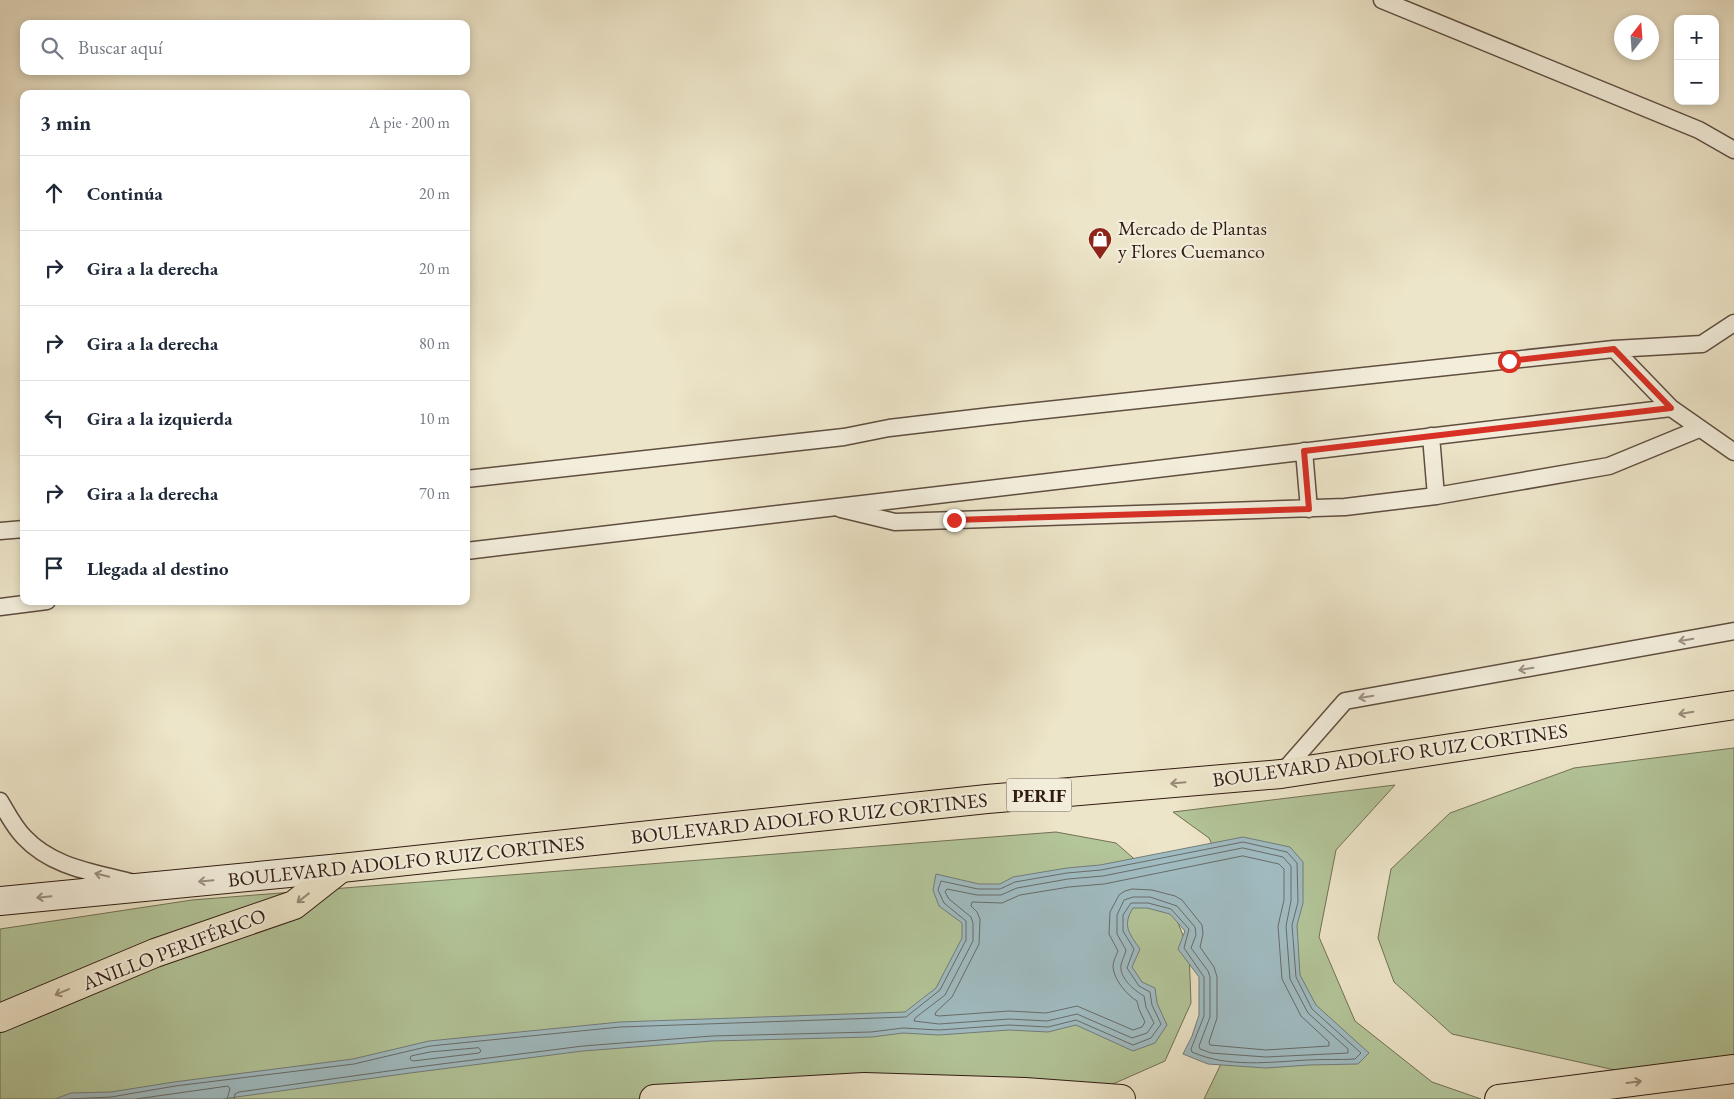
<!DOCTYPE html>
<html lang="es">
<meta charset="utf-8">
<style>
:root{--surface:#fff;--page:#f6f6f7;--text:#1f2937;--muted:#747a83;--line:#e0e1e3}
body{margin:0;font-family:"EB Garamond",serif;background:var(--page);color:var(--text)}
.controls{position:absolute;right:15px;top:15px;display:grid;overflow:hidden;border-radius:10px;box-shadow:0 2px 8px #0003}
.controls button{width:45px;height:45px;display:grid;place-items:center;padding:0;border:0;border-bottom:1px solid var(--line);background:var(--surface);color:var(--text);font:25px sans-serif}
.compass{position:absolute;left:1614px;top:15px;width:45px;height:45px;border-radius:50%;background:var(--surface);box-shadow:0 2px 8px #0003;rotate:17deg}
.stop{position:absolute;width:15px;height:15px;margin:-11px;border:4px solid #d93025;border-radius:50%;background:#fff}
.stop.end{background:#d93025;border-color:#fff;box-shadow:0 1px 5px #0008}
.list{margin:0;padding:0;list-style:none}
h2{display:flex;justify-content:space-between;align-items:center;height:65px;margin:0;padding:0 20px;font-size:21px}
h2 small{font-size:16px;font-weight:400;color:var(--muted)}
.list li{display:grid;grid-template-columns:32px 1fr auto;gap:15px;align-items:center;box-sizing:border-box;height:75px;padding:0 20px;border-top:1px solid var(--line)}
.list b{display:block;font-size:19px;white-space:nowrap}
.list em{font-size:16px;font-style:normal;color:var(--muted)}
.icon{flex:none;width:28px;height:28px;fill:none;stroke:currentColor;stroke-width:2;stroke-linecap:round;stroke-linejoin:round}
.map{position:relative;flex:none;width:1734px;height:1099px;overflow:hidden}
.search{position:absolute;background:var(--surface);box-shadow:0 2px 8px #0003;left:20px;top:20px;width:450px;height:55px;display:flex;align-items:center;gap:12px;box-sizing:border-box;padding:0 18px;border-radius:10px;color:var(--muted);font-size:19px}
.panel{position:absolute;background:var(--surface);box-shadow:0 2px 8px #0003;left:20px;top:90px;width:450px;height:515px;border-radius:10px}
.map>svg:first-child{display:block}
</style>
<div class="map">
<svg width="1734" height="1099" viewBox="0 0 1734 1099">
<rect width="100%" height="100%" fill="#ede5c9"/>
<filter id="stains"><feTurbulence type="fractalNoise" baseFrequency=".004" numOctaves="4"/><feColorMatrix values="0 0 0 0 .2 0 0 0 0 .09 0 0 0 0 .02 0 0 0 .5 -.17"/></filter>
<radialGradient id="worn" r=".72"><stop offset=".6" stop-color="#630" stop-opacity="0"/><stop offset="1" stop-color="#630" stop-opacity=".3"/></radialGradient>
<path fill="#b3c69a" stroke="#727056" d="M1734,748V1057L1624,1072L1452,1034L1394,982L1378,938L1391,869L1450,813L1574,768Z
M1395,785L1336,850L1319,937L1355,1021L1432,1082L1481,1099H1204L1249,1006L1245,914L1209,838L1173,812Z
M1056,832L1116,843L1163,884L1189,951L1191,1003L1165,1061L1079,1099H0V929L192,900Z"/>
<path fill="#a0bcc2" stroke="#737c7c" d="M1243,837L1290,847L1303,862V903L1297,925L1300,975L1316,1005L1369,1053L1358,1064L1309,1065L1266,1068L1208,1064L1183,1054L1192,1036L1199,1015V977L1178,949L1185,931L1170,914L1147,908H1133C1122,926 1129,933 1140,949L1132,967L1142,982L1155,988L1157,1003L1167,1025L1155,1043L1133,1051L1076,1025L1048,1032L1009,1030L939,1035L903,1033L872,1037L712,1041L583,1051L410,1073L222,1099H55L71,1093L111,1092L174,1082L353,1059L429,1041L620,1022L905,1012L936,988L962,938V923L939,906L933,890L936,874L979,884H1000L1013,877L1067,868L1100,865Z"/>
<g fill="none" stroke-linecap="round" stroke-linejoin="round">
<path stroke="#686c6a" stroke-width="1" d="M1243,848L1283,857L1291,866V901L1286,926L1290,979L1308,1013L1348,1049V1053L1266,1057L1211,1053L1200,1049L1199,1046L1210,1017V977L1208,971L1191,948L1196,935L1195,927L1177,906L1150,897H1133L1124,900L1117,915V934L1126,950C1125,955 1122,960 1121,965C1119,978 1135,991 1144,996L1146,1007L1154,1023L1147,1033L1132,1038L1077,1014L1047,1021L1009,1019L939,1024L914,1021L915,1018L945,995L973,941V923L971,917L949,899L945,892L947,889L977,895H1001L1017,888L1068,879L1103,876Z
M1243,856L1279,864L1284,869V900L1278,926L1282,979L1301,1016L1329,1042V1046L1266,1050L1210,1045L1209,1042L1217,1018V977L1214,967L1200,947L1203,934L1202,925L1182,900L1175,896L1152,890L1132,889L1125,891L1119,895L1110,912L1109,934L1118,951C1116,956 1113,961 1113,967C1114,980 1127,995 1137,1001L1139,1009L1145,1022L1142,1027L1133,1030L1077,1006L1046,1013L1009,1011L939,1016L935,1015L936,1012L952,997L979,944L980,919L977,912L971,906L972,902L1002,903L1020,895L1069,887L1104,884Z
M479,1048L481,1051L479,1053L413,1061L410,1059L411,1056L430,1052Z
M69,1099L111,1097L175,1086L354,1064L430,1046L620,1027L906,1017L940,990L966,940V921L944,903L938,890L941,881L978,889H1000L1015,882L1067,873L1101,870L1243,842L1287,852L1297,863L1298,902L1292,925L1296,977L1312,1009L1361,1053L1355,1059C1339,1060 1324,1059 1308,1060C1270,1062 1228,1068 1192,1052L1191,1049L1204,1016V977L1184,948L1189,929L1171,909L1148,903H1131L1123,915V931L1134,949L1127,968L1139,986L1150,992L1152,1005L1161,1024L1151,1038L1133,1045L1076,1020L1048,1027L1009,1025L939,1030L903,1028L871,1032L712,1036L583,1046L410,1068L239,1092L235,1094L234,1099
M136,1099L228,1086L230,1089L227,1099"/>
<g stroke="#5f4e40" stroke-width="19">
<path id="service" d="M1382,0L1699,130L1734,150
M1614,349L1671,408L1734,452
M1431,436L1436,496
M1304,451L1309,509
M466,479L844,437L889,428L991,416L1614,349L1702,344L1734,323
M841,509L895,522L1345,507L1436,496L1609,466L1699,429
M0,531L24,529
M466,551L1671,408
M0,607L47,601
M1281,774L1345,701L1734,631
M0,801C7,813 14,827 24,837C52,867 92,872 130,882"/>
</g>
<g stroke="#301b13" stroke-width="30">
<path id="secondary" d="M0,901L341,868"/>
</g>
<g stroke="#301b13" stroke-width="30">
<path id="trunk" d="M341,868L987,799L1281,774L1734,705
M1499,1099L1734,1069"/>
</g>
<g stroke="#301b13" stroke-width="30">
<path id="motorway" d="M0,1018L155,953L294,905L341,868
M654,1099L864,1087L1025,1092L1121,1099"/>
</g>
<use href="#service" stroke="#f3eedc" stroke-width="16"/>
<use href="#secondary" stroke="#f3eedc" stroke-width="28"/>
<use href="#trunk" stroke="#ede5c9" stroke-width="28"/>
<use href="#motorway" stroke="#ede5c9" stroke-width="28"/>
</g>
<defs><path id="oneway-shaft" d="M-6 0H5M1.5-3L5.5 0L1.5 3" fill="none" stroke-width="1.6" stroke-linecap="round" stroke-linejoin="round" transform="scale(1.25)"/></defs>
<g stroke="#9b8f82">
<use href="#oneway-shaft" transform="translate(1686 640) rotate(170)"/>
<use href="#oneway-shaft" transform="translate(1526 669) rotate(170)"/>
<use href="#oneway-shaft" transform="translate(1366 697) rotate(170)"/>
<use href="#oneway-shaft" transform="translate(102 875) rotate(-166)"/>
<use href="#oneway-shaft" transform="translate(206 881) rotate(175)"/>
<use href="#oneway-shaft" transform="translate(44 897) rotate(174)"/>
</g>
<g stroke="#988a77">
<use href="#oneway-shaft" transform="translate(1686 713) rotate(171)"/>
<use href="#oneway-shaft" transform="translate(1178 783) rotate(175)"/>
<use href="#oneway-shaft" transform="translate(303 898) rotate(142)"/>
<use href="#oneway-shaft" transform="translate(62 992) rotate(157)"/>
<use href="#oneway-shaft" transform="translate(1634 1082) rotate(-7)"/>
</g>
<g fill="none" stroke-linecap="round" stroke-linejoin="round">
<path stroke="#d93025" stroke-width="6" d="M954,520L1309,509L1304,451L1671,408L1614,349L1509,361"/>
</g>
<defs>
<g id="shop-pin" transform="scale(1.25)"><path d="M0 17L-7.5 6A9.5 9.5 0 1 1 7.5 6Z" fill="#8f2418" stroke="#f3eedc"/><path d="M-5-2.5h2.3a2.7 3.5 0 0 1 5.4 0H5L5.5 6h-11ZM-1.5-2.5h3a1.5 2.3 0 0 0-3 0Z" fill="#fff"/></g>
</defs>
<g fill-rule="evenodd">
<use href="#shop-pin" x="1100" y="239"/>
</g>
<g text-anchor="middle" stroke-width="4.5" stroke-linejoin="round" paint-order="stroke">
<rect fill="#f3eedc" stroke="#6a5a4f" stroke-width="1" x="1006.5" y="778.5" width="65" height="33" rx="4"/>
<g font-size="19" font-weight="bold" fill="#301b13">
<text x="1039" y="802">PERIF</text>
</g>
<g font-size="20" fill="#301b13" stroke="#f3eedc" text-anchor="start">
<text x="1118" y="235">Mercado de Plantas<tspan x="1118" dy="23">y Flores Cuemanco</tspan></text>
</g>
<g font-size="20" fill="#301b13" stroke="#f3eedc">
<text transform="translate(1390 755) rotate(-8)" y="7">BOULEVARD ADOLFO RUIZ CORTINES</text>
<text transform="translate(809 818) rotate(-6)" y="7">BOULEVARD ADOLFO RUIZ CORTINES</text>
<text transform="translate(406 861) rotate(-6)" y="7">BOULEVARD ADOLFO RUIZ CORTINES</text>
<text transform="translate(174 949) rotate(-21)" y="7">ANILLO PERIFÉRICO</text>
</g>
</g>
<rect width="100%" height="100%" filter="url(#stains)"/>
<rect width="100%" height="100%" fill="url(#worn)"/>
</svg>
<div class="controls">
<button>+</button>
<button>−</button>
</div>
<svg class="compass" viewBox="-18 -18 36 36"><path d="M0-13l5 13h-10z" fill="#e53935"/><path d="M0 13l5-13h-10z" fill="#747a83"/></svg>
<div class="stop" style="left:1509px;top:361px"></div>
<div class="stop end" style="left:954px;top:520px"></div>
<div class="search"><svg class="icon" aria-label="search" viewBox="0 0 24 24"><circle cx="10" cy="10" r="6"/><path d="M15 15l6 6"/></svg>Buscar aquí</div>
<section class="panel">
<h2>3 min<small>A pie · 200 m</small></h2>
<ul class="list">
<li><svg class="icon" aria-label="ahead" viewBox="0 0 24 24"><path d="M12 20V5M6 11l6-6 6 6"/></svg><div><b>Continúa</b></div><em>20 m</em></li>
<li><svg class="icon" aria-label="right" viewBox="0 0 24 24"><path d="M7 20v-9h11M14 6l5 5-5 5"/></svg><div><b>Gira a la derecha</b></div><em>20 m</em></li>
<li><svg class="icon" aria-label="right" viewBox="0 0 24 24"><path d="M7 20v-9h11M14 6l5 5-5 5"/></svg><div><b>Gira a la derecha</b></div><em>80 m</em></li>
<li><svg class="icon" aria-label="left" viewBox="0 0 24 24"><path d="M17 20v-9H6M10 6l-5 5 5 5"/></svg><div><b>Gira a la izquierda</b></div><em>10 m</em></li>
<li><svg class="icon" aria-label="right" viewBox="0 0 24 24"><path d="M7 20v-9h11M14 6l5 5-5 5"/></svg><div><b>Gira a la derecha</b></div><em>70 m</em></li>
<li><svg class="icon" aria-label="arrive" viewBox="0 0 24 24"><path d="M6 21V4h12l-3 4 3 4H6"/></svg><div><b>Llegada al destino</b></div></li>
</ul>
</section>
</div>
